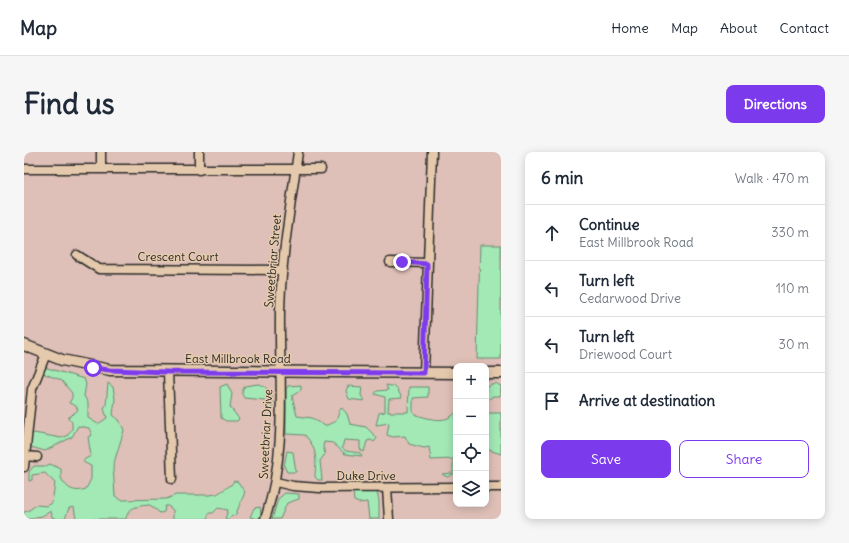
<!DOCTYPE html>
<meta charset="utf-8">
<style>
:root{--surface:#fff;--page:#f6f6f7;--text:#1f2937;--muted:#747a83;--line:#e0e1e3;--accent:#7c3aed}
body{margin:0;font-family:Delius,sans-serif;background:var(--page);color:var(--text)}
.controls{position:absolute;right:12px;bottom:12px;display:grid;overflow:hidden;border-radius:8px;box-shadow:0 2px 10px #0003}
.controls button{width:36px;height:36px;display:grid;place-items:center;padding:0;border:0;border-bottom:1px solid var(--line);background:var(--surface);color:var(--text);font:20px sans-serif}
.stop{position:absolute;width:12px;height:12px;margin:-9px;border:3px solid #7c3aed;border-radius:50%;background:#fff}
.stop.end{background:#7c3aed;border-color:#fff;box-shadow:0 1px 4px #0008}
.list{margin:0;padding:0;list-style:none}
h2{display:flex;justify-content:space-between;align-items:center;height:52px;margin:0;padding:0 16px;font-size:17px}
h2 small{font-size:13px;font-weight:400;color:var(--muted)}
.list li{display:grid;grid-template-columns:26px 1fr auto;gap:12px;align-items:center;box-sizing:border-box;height:56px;padding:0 16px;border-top:1px solid var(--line)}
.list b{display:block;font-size:15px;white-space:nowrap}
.list p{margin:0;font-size:13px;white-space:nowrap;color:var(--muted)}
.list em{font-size:13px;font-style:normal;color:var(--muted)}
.actions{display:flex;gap:8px;padding:12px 16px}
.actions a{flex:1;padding:9px 0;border:1px solid var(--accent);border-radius:8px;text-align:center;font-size:14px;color:var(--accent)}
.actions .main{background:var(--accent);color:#fff}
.icon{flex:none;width:22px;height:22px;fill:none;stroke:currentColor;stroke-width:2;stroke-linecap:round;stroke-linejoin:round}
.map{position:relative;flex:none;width:477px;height:367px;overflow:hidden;border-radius:8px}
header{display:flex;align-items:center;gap:24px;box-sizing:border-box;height:56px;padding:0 20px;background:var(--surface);border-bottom:1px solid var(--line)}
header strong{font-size:19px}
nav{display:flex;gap:22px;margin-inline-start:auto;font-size:14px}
.intro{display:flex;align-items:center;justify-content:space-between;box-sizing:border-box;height:96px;padding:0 24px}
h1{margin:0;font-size:28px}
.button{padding:10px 18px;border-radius:8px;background:var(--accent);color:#fff;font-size:14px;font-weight:700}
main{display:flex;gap:24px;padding:0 24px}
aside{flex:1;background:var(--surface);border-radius:8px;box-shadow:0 2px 10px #0003}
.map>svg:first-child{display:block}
</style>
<header>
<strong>Map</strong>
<nav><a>Home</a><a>Map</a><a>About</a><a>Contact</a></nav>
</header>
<div class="intro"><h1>Find us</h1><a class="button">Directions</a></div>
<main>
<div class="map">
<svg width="477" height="367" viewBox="0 0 477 367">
<rect width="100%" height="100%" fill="#dfc0b8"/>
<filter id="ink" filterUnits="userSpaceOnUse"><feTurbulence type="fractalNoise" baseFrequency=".025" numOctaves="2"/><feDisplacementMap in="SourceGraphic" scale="8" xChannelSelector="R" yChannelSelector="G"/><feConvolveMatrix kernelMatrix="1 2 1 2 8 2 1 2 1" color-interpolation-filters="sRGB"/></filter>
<g filter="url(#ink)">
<path fill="#a3e9b6" stroke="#678a70" d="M456,93H477V207H453Z
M20,215L60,227L62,232L60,244L64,251V266L74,272L83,266L80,256L82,253L84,231L89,235L91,247L89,263L95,268L100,278L89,314L91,344L97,348L142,347L152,343H185L193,342L207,333L210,329L214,330L221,340L211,364L208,363L205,367H201L204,358L194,356L189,361H185L183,367H149V358L144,354H141L140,360L136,361L126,353C115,354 104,354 102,367H52L50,355L45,356L41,367H33L28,365L27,359L18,364L11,365L10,367H0V360L4,359L12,353L23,354L28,351L31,331L21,321L8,323V328L5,329V320L10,314H22L26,312L37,317V326C43,337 50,341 62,337L67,327V314L59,310L61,307L67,304L64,285L68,283L65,276L54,274L48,285L21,299L7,295V284L10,281L37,286L43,284L48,277V270L44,266L54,258L52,254L45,251L48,246V241L37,228L21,222L18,218Z
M471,231L477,234L476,244H469L462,249V234Z
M203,232L208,242L206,255L215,267L213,269H202L197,266L196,235Z
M234,232C246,235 252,246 247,259H243L241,248L220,246C217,241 218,239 221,234Z
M277,233V238L268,244L273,264L288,266L301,274L312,269L317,255L323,262L326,272L342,275L353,286L350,290L347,288L343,289L340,300L336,297V289L320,288L318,296L322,299L336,301L338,304L321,302L309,291L300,290L299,295L301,302L296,309L298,328H294L291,325C292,306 294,298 281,283L262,282V237L264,234Z
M362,233L372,235L378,246L365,247L364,260H384L385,235H404V245L389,246V261L392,263C404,266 422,273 432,260V321L423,325L418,322L429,321V307L407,308L405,295L400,296L385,292L381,284L369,285L363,283L365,271L352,273L355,261L361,260V245L351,242L353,239L364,238Z
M324,234L338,235L337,243L340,249L325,247L322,239Z
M462,261H477V302L462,297Z
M263,299L269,300L272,320H263L260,314Z
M346,338L353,340L355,349V367H345L343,350L335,351L330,349L329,340Z
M261,341L275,342V347L263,351L256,367H248L254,347Z
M236,355L237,363L234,367L226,365L230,356Z"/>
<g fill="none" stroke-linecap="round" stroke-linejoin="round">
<g stroke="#2b2b2b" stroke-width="11">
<path id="minor" d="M77,0V17
M0,17H297
M175,18V0
M53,103L75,117L259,118
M366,110L403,111
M144,220L148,327
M400,221L408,0
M1,304L13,305
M0,315L8,237L22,202
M252,330L269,334L296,336L432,335
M462,335H477
M363,336L365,367
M241,367C264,298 255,231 256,160C257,106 267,53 274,0"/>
</g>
<g stroke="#2b2b2b" stroke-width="13">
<path id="major" d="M0,193L38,208L86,218L432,221
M462,221H477"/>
</g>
<use href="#minor" stroke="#e5c9ac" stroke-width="8"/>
<use href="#major" stroke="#e5c9ac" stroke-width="10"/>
</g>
</g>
<g fill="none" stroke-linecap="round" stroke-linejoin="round" filter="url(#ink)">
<path stroke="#7c3aed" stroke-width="5" d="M69,216L86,218L144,220L400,221L403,112L378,110"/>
</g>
<g text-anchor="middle" stroke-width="3" stroke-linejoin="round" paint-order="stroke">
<g font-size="12" fill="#2b2b2b" stroke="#e5c9ac">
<text x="154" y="109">Crescent Court</text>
<text transform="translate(249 109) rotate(-85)" y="4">Sweetbriar Street</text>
<text x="214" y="211">East Millbrook Road</text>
<text transform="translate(242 282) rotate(-87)" y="4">Sweetbriar Drive</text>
<text x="342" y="328">Duke Drive</text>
</g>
</g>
</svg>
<div class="controls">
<button>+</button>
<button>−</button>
<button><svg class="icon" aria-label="locate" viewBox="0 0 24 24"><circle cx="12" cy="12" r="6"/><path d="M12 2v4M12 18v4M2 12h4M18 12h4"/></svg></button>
<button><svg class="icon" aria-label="layers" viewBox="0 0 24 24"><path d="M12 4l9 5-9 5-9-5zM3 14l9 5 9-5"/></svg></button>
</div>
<div class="stop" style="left:69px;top:216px"></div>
<div class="stop end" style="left:378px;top:110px"></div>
</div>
<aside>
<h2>6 min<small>Walk · 470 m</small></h2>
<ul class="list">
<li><svg class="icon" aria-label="ahead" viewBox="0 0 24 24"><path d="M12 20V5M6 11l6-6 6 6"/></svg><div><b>Continue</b><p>East Millbrook Road</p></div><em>330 m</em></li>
<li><svg class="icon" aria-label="left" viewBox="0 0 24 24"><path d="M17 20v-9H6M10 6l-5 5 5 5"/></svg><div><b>Turn left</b><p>Cedarwood Drive</p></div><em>110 m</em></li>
<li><svg class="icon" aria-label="left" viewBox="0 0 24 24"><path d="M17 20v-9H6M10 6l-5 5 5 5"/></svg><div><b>Turn left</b><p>Driewood Court</p></div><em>30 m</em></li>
<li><svg class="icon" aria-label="arrive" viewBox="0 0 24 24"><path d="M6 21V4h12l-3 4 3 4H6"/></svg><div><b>Arrive at destination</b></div></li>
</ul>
<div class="actions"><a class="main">Save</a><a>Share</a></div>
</aside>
</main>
